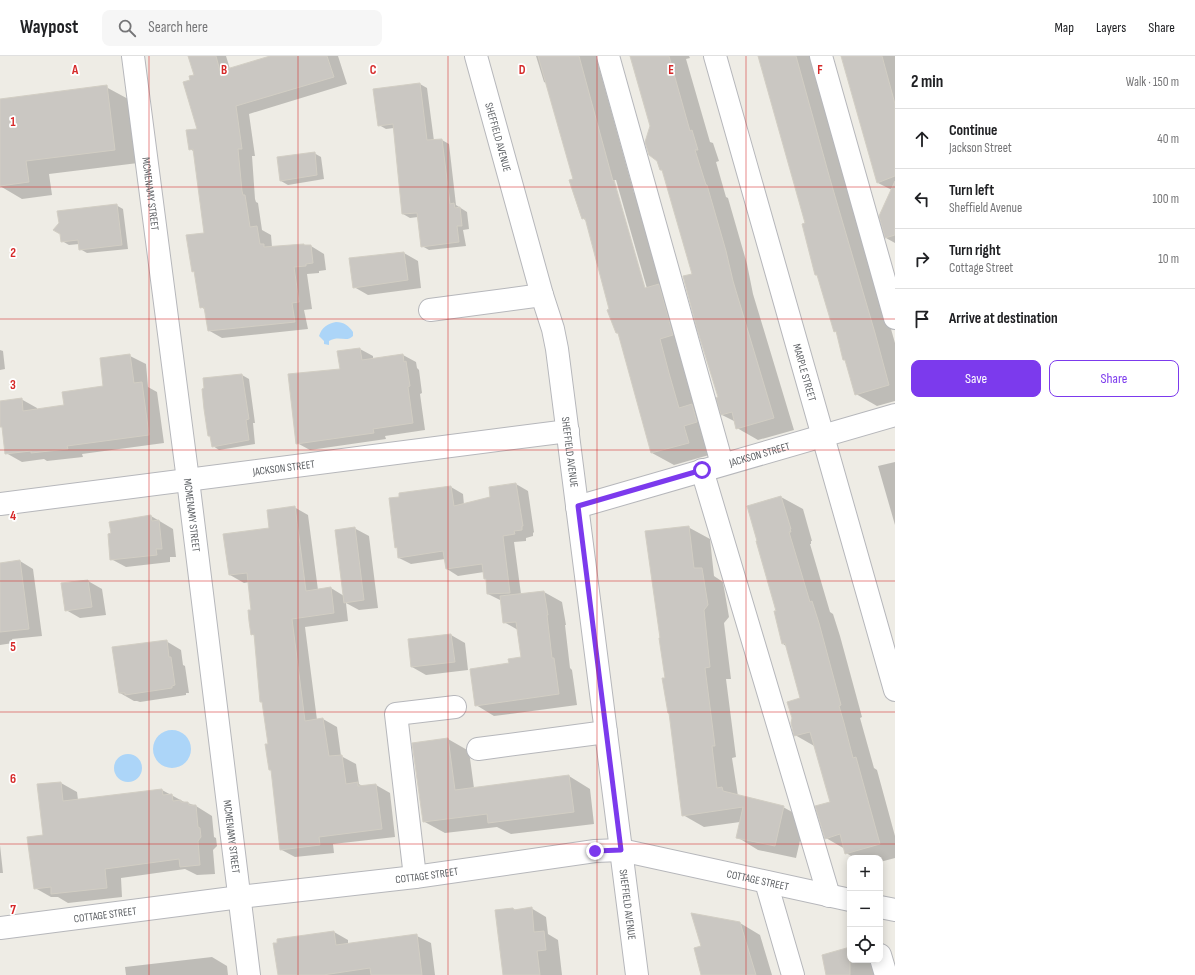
<!DOCTYPE html>
<meta charset="utf-8">
<style>
:root{--surface:#fff;--page:#f6f6f6;--text:#202124;--muted:#757577;--line:#e0e0e0;--accent:#7c3aed}
body{margin:0;font-family:"Sofia Sans Condensed",sans-serif;background:var(--page);color:var(--text)}
.controls{position:absolute;right:12px;bottom:12px;display:grid;overflow:hidden;border-radius:8px;box-shadow:0 2px 10px #0003}
.controls button{width:36px;height:36px;display:grid;place-items:center;padding:0;border:0;border-bottom:1px solid var(--line);background:var(--surface);color:var(--text);font:20px sans-serif}
.stop{position:absolute;width:12px;height:12px;margin:-9px;border:3px solid #7c3aed;border-radius:50%;background:#fff}
.stop.end{background:#7c3aed;border-color:#fff;box-shadow:0 1px 4px #0008}
.list{margin:0;padding:0;list-style:none}
h2{display:flex;justify-content:space-between;align-items:center;height:52px;margin:0;padding:0 16px;font-size:17px}
h2 small{font-size:13px;font-weight:400;color:var(--muted)}
.list li{display:grid;grid-template-columns:26px 1fr auto;gap:12px;align-items:center;box-sizing:border-box;height:60px;padding:0 16px;border-top:1px solid var(--line)}
.list b{display:block;font-size:15px;white-space:nowrap}
.list p{margin:0;font-size:13px;white-space:nowrap;color:var(--muted)}
.list em{font-size:13px;font-style:normal;color:var(--muted)}
.actions{display:flex;gap:8px;padding:12px 16px}
.actions a{flex:1;padding:9px 0;border:1px solid var(--accent);border-radius:8px;text-align:center;font-size:14px;color:var(--accent)}
.actions .main{background:var(--accent);color:#fff}
.icon{flex:none;width:22px;height:22px;fill:none;stroke:currentColor;stroke-width:2;stroke-linecap:round;stroke-linejoin:round}
.map{position:relative;flex:none;width:895px;height:919px;overflow:hidden}
header{display:flex;align-items:center;gap:24px;box-sizing:border-box;height:56px;padding:0 20px;background:var(--surface);border-bottom:1px solid var(--line)}
header strong{font-size:19px}
nav{display:flex;gap:22px;margin-inline-start:auto;font-size:14px}
.search{width:280px;height:36px;background:var(--page);display:flex;align-items:center;gap:10px;box-sizing:border-box;padding:0 14px;border-radius:8px;color:var(--muted);font-size:15px}
main{display:flex}
aside{flex:1;background:var(--surface)}
.map>svg:first-child{display:block}
</style>
<header>
<strong>Waypost</strong>
<div class="search"><svg class="icon" aria-label="search" viewBox="0 0 24 24"><circle cx="10" cy="10" r="6"/><path d="M15 15l6 6"/></svg>Search here</div>
<nav><a>Map</a><a>Layers</a><a>Share</a></nav>
</header>
<main>
<div class="map">
<svg width="895" height="919" viewBox="0 0 895 919">
<rect width="100%" height="100%" fill="#eeece5"/>
<path fill="#acd5f8" d="M336,266C344,266 349,270 353,276V280C346,287 340,279 329,285V289L324,288V285L319,280C322,271 327,268 336,266Z
M153 693a19 19 0 1 1 38 0a19 19 0 1 1-38 0Z
M114 712a14 14 0 1 1 28 0a14 14 0 1 1-28 0Z"/>
<path fill="#0003" fill-rule="evenodd" d="M189,0H226L230,13L274,0H338L347,28L249,58L255,100H252L255,143L256,146L258,147L262,174L271,179L272,191L304,189L306,190H311L324,198L326,214L319,215V217L307,218L312,253L304,254L308,273L222,282L208,274L206,254L201,251L195,216L193,215L205,178L195,96L190,93L198,74L191,24L195,19Z
M536,0H596L634,137H635L709,399L674,409L652,397L619,278L617,277L610,254L587,165L582,162L574,123L546,27L544,26ZM613,124H616L648,236L646,237Z
M631,0H689L690,2L686,3L710,86L713,87L719,105L716,106L726,141L728,142L747,208L753,238L794,374L758,384L737,372L736,366L722,359L694,218L664,115L661,114L651,70Z
M759,0H813L895,287V345L877,350L856,338L837,277L835,275L806,168Z
M842,0H895V187L886,182L892,134L878,127Z
M420,28L427,32L434,85L442,84L449,88L456,149L467,156L469,173L463,174L466,190L429,194L422,190L418,161L410,162L403,158L394,72L386,73L379,69Z
M106,31L130,44L138,107L49,118L52,139L22,143L0,130V44Z
M314,97L321,101L324,123L288,129L281,125L278,102Z
M116,149L123,153L128,193L87,197L80,193L79,188L69,189L62,185Z
M404,197L418,205L421,232L368,239L354,231Z
M360,293L373,300V304L403,299L416,306L417,312L419,314L422,337L420,338L425,374L385,380L386,383L310,394L297,387L341,313L338,296Z
M0,294L3,295L5,313L0,314Z
M130,300L146,308L148,331L157,336L164,387L82,398L83,401L47,405L44,403L22,406L6,397L21,343L37,352V354L65,350L104,331Z
M242,319L249,323L255,367H253L255,388L219,394L213,390L204,323Z
M895,406V469L878,410Z
M516,428L528,435L534,476L533,477V480L526,482V485L514,486L521,538L544,536L562,546L566,569H565L570,612L572,614L577,649L494,660L476,649L510,608L522,602L518,574L504,566L502,544H500L488,538L487,523L484,516L458,520L447,513L445,503L411,508L399,502L398,493L396,491L401,442L451,431L463,438L464,449L491,441Z
M781,441L803,453L812,485H811V488H810L830,556L833,558L840,580L862,661L860,662L874,712L877,714L895,780V802L880,806V802H855L846,797L845,793L826,782L831,747L816,691L795,679L801,643L786,590L783,588L777,555Z
M294,451L308,459L318,534L331,532L344,540L354,472L369,480L378,552L359,554L346,547L348,565L305,571L317,664L323,663L337,671L341,700L356,708L359,728L364,731L376,729L390,737L395,781L333,788L334,797L295,801L280,793L272,715L269,713V689L255,580L252,578V555L249,526L244,527L230,519L270,473Z
M151,460L173,473L176,501H170V506L126,511L111,503L112,478L110,466Z
M688,471L710,483L714,520L723,526L729,561L724,567L731,623H726L736,701L732,702L738,740L783,751L805,763L796,802L758,794L737,781L740,766L704,771L683,759L661,582Z
M20,505L33,513L42,580L12,583L13,587L0,589V508Z
M88,525L102,533L106,559L80,562L66,554Z
M451,579L465,587L468,614L426,619L412,611Z
M166,585L181,594L183,609L185,610L189,637H186V639L140,646L137,645H134L120,637Z
M448,683L469,695L474,732L569,720L590,733L594,768L511,778L497,771L445,777L423,765Z
M61,727L77,736L78,744L162,734L186,747H188L196,750L212,760L214,781L216,782L217,790L213,794L215,818L197,819L185,813L121,822L122,841L68,847L58,841H51L35,832L44,780Z
M0,789L3,817H0Z
M531,852L546,861L548,878L558,884L562,919H504L513,853L516,854Z
M740,867L760,879L772,919H715L703,891Z
M334,876L348,884V889L417,880L431,887L435,919H279Z
M850,892V904H880L884,919H827Z
M212,901L227,910L228,919H125H126L125,911Z"/>
<path fill="#cac7c2" stroke="#d2cec4" d="M188,0H216L220,15L270,0H327L334,21L236,50L242,93H238L242,135L243,139H245L250,171L257,170L260,188H264V191L304,188V189H311L313,207L306,208V210L294,211L299,246L292,247L295,266L208,275L204,251L200,252L194,215L192,216L186,179L204,177L193,93L189,94L186,74L197,73L183,26L190,24L189,20L194,19Z
M538,0H579L613,125L614,124L645,232L659,228L673,279L660,283L669,317L679,352L692,348L697,366L684,370L689,387L651,397L618,277H616L607,254L609,253L585,162L582,163L569,124L573,123Z
M630,0H669L690,75L692,74L698,94H695L706,129H707L726,195L733,225L774,362L736,373L732,356L721,359L716,342L718,341L697,273L683,220L692,218L662,114H660L657,105L649,99L645,86L650,70Z
M758,0H796L830,123L875,277L889,329L855,339L845,304H843L836,275L834,276L817,219H815L802,168L805,167Z
M841,0H882L895,48V120L877,127Z
M420,27L427,84L442,83L450,148L454,147L455,152L460,151L462,170H457L459,186L421,191L417,157L402,158L393,68L378,70L373,33Z
M107,29L115,94L26,105L29,126L0,130V43Z
M315,96L317,119L280,125L277,101Z
M895,125V179L885,182L879,160Z
M117,148L122,189L79,194L78,184L61,186L60,178L53,174L59,167L57,155Z
M404,196L408,224L353,232L349,202Z
M360,292L362,304L403,298L404,306L406,305L410,330L408,331L413,367L373,373L374,377L296,388L288,318L340,313L337,295Z
M130,298L134,327L142,326L149,379L67,390L68,393L31,397V395L5,398L2,371H0V345L22,342L23,355L64,349L62,336L103,330L100,302Z
M242,318L249,363L246,364L249,384L212,391L210,380H208L204,353L202,333L204,332L203,322Z
M516,427L523,470H522V474L514,475L515,478L503,480L510,537L487,538L486,523H484L482,508L446,513L443,495L398,502L397,491L395,492L389,442L399,441V437L451,430L454,450L490,441L489,431Z
M781,440L791,473H790L791,476H789L810,546L812,545L819,567L841,649L839,650L844,667L853,702L856,701L880,788L845,798L840,778L825,783L816,753L815,750L830,746L810,676L794,680L791,667L792,662L787,646L800,642L785,587L782,588L774,555H776L756,485H757L747,450Z
M295,450L306,535L331,531L334,557L292,563L305,665L323,662L329,700L342,699L346,728L358,726V730L376,728L382,773L319,781L320,789L280,794L271,714H269L265,688H268L262,646H260L254,578L251,579L249,565L248,554H251L247,517L229,519L223,478L269,472L267,454Z
M151,459L152,465L159,464L162,493H156L157,499L110,504L108,478L111,477L109,466Z
M689,470L694,512H702L708,549L704,554L710,611L705,612L715,690H712L717,732L722,731L723,735L784,750L775,790L736,782L743,751L682,760L669,657H668L662,622H665L659,582H660L645,475Z
M355,471L364,544L344,547L335,474Z
M20,504L29,573L0,576V507Z
M88,524L92,551L65,555L61,527Z
M544,535L548,559H547L552,602H554L559,638L475,650L470,613L509,607L508,603L521,601L516,566L503,567L500,540Z
M451,578L455,606L411,611L408,583Z
M167,584L169,601H171L175,629L172,630V632L125,639V637H119L112,591Z
M448,682L455,734L569,719L574,756L488,767L487,758L423,766L412,687Z
M61,726L63,745L162,733L163,739L172,738L173,745L181,744V746H188L189,749H196L198,771L200,772L201,781L198,785L200,809L180,811L179,803L105,813L107,832L51,838V831L34,833L27,781L43,779L37,728Z
M532,851L534,876L544,875L546,894L537,895L540,919H503L495,854L513,852L514,854Z
M691,857L740,866L756,919H701L694,892L701,890Z
M334,875L336,889L417,878L422,919H371L370,912L323,919H278L273,887H277V883Z
M850,891V919H826L822,899Z"/>
<g fill="none" stroke-linecap="round" stroke-linejoin="round">
<g stroke="#b6b7bb" stroke-width="24">
<g id="minor">
<path id="s1" d="M133,0L188,424L249,919"/>
<path id="s2" d="M476,0L542,239L553,273L557,293L637,919"/>
<path d="M608,0L722,408"/>
<path id="s3" d="M715,0L895,634"/>
<path d="M821,0L895,262"/>
<path d="M430,254L542,239"/>
<path d="M702,414L829,840"/>
<path id="s4" d="M0,448L568,375"/>
<path id="s5" d="M577,451L895,359"/>
<path d="M478,693L606,676"/>
<path d="M415,821L396,658L455,651"/>
<path d="M766,826L793,919"/>
<path d="M880,851L895,854"/>
<path id="s6" d="M0,872L240,841L415,821L595,795L621,794L850,844"/>
<path d="M880,899L886,919"/>
</g>
</g>
<use href="#minor" stroke="#fff" stroke-width="22"/>
</g>
<g fill="none" stroke-linecap="round" stroke-linejoin="round">
<path stroke="#7c3aed" stroke-width="5" d="M595,795L621,794L578,450L702,414"/>
</g>
<path fill="none" stroke="#d62828" stroke-width="1" stroke-opacity="0.55" d="M149,0V919M298,0V919M448,0V919M597,0V919M746,0V919M0,131H895M0,263H895M0,394H895M0,525H895M0,656H895M0,788H895"/>
<g text-anchor="middle" stroke-width="3.5" stroke-linejoin="round" paint-order="stroke">
<g font-size="11" fill="#5d6064" stroke="#fff">
<text dy="4" stroke="none"><textPath href="#s2" startOffset="84">SHEFFIELD AVENUE</textPath></text>
<text dy="4" stroke="none"><textPath href="#s1" startOffset="139">MCMENAMY STREET</textPath></text>
<text dy="4" stroke="none"><textPath href="#s3" startOffset="329">MARPLE STREET</textPath></text>
<text dy="4" stroke="none"><textPath href="#s2" startOffset="408">SHEFFIELD AVENUE</textPath></text>
<text dy="4" stroke="none"><textPath href="#s5" startOffset="190">JACKSON STREET</textPath></text>
<text dy="4" stroke="none"><textPath href="#s4" startOffset="286">JACKSON STREET</textPath></text>
<text dy="4" stroke="none"><textPath href="#s1" startOffset="463">MCMENAMY STREET</textPath></text>
<text dy="4" stroke="none"><textPath href="#s1" startOffset="787">MCMENAMY STREET</textPath></text>
<text dy="4" stroke="none"><textPath href="#s6" startOffset="430">COTTAGE STREET</textPath></text>
<text dy="4" stroke="none"><textPath href="#s6" startOffset="766">COTTAGE STREET</textPath></text>
<text dy="4" stroke="none"><textPath href="#s2" startOffset="864">SHEFFIELD AVENUE</textPath></text>
<text dy="4" stroke="none"><textPath href="#s6" startOffset="106">COTTAGE STREET</textPath></text>
</g>
</g>
<g font-size="13" text-anchor="middle" font-weight="bold" fill="#d62828" stroke="#fff" stroke-width="3.5" stroke-linejoin="round" paint-order="stroke">
<text x="75" y="18">A</text>
<text x="224" y="18">B</text>
<text x="373" y="18">C</text>
<text x="522" y="18">D</text>
<text x="671" y="18">E</text>
<text x="820" y="18">F</text>
<text x="13" y="70">1</text>
<text x="13" y="201">2</text>
<text x="13" y="333">3</text>
<text x="13" y="464">4</text>
<text x="13" y="595">5</text>
<text x="13" y="727">6</text>
<text x="13" y="858">7</text>
</g>
</svg>
<div class="controls">
<button>+</button>
<button>−</button>
<button><svg class="icon" aria-label="locate" viewBox="0 0 24 24"><circle cx="12" cy="12" r="6"/><path d="M12 2v4M12 18v4M2 12h4M18 12h4"/></svg></button>
</div>
<div class="stop" style="left:702px;top:414px"></div>
<div class="stop end" style="left:595px;top:795px"></div>
</div>
<aside>
<h2>2 min<small>Walk · 150 m</small></h2>
<ul class="list">
<li><svg class="icon" aria-label="ahead" viewBox="0 0 24 24"><path d="M12 20V5M6 11l6-6 6 6"/></svg><div><b>Continue</b><p>Jackson Street</p></div><em>40 m</em></li>
<li><svg class="icon" aria-label="left" viewBox="0 0 24 24"><path d="M17 20v-9H6M10 6l-5 5 5 5"/></svg><div><b>Turn left</b><p>Sheffield Avenue</p></div><em>100 m</em></li>
<li><svg class="icon" aria-label="right" viewBox="0 0 24 24"><path d="M7 20v-9h11M14 6l5 5-5 5"/></svg><div><b>Turn right</b><p>Cottage Street</p></div><em>10 m</em></li>
<li><svg class="icon" aria-label="arrive" viewBox="0 0 24 24"><path d="M6 21V4h12l-3 4 3 4H6"/></svg><div><b>Arrive at destination</b></div></li>
</ul>
<div class="actions"><a class="main">Save</a><a>Share</a></div>
</aside>
</main>
